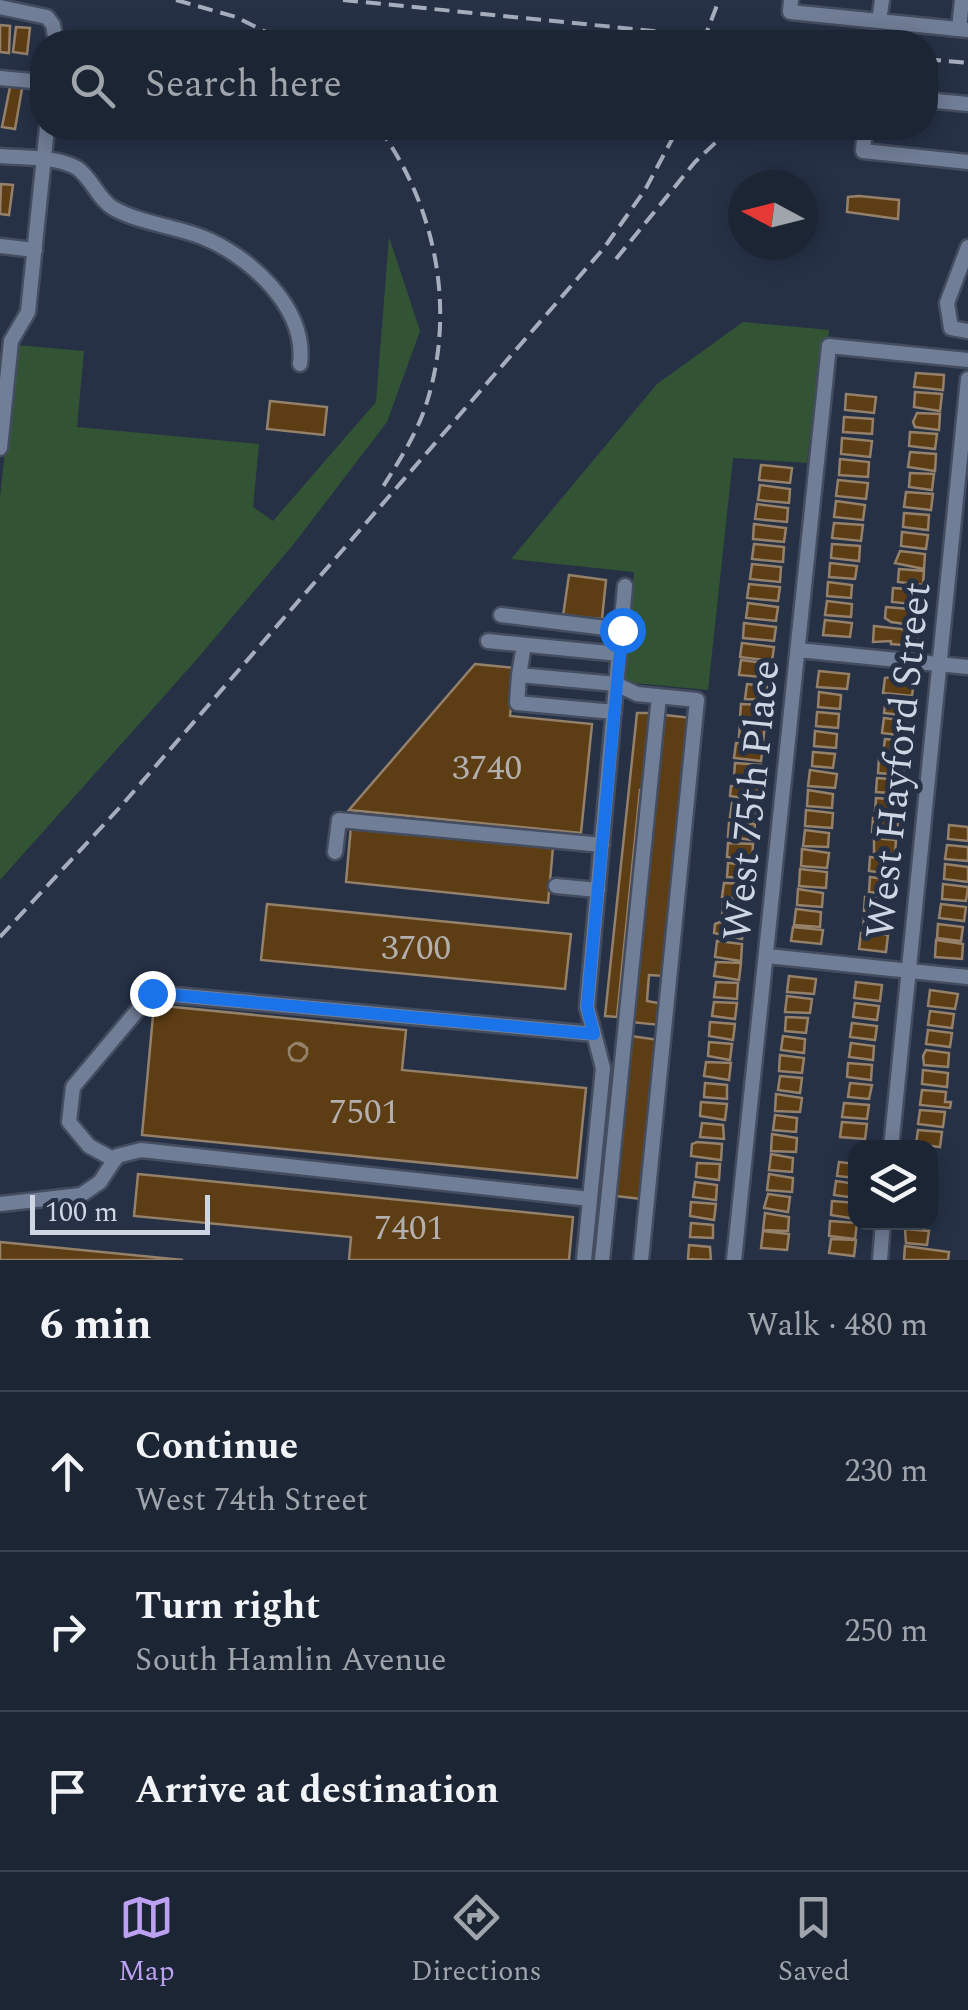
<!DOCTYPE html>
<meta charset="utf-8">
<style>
:root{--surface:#1c2534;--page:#252d3c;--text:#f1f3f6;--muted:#a0a5ac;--line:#3a424f;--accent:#bca0f2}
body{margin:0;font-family:Spectral,serif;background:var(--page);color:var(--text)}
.controls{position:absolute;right:30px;bottom:30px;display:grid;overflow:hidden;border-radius:20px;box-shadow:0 5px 25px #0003}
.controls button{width:90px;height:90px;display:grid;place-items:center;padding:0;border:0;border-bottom:2px solid var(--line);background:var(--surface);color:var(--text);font:50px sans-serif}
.compass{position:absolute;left:728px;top:170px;width:90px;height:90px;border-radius:50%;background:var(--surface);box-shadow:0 5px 25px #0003;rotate:277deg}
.scale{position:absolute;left:30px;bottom:25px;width:180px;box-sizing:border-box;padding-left:10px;border:5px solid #ced5e3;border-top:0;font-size:28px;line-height:35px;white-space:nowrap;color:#ced5e3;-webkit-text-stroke:8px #263146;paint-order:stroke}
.stop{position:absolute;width:30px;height:30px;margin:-22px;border:8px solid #1a73e8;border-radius:50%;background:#fff}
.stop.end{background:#1a73e8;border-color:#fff;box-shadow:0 2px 10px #0008}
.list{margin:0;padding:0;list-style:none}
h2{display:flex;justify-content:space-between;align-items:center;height:130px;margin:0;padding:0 40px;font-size:42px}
h2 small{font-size:32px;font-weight:400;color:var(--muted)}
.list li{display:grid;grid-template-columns:65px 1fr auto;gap:30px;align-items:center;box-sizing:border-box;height:160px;padding:0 40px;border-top:2px solid var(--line)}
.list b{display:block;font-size:38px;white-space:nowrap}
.list p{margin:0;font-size:32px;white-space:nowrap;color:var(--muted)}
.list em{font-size:32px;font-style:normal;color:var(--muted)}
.icon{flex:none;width:55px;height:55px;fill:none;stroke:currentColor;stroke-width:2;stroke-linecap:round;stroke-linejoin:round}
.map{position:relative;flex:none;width:968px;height:1260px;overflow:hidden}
.search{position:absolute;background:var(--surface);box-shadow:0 5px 25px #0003;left:30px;right:30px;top:30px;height:110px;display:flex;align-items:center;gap:25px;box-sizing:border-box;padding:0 35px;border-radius:40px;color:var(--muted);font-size:38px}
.sheet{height:610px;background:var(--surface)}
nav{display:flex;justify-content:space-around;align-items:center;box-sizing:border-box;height:140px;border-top:2px solid var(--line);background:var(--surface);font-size:28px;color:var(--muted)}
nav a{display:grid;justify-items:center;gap:5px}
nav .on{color:var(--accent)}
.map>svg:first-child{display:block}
</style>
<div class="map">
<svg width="968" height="1260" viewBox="0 0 968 1260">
<rect width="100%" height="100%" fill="#263146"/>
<path fill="#335434" d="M389,237L420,331L387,422L296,541L198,658L0,880V498L16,345L84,351L77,427L259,444L253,507L273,521L376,402Z
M743,322L829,330L828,339L823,340L820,345L807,463L733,458L708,690L623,682L634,572L511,559L657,384Z"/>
<path fill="#5d3d14" stroke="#95816a" stroke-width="2.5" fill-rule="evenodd" d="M0,25L10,26L9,53L0,52Z
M16,27L30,28L27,54L13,52Z
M11,82L23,83L15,129L2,127Z
M1,184L13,185L9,215L0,214Z
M859,196L899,200L898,219L847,212L848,197Z
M916,373L944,375L943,390L914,387Z
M915,392L942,394L940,411L914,407Z
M846,394L876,397L874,413L845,410Z
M270,401L327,407L324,435L267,429Z
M917,413L940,414L939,430L915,427L913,422Z
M844,417L873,419L872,434L843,432Z
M910,432L937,434L935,449L909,446Z
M842,438L872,441L870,457L841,454Z
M910,452L936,454L935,471L908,467Z
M840,459L869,462L868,477L839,475Z
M761,465L792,468L790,483L759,480Z
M910,473L934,474L932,490L909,487Z
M838,480L868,483L866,499L836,496Z
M760,485L790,489L789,503L758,500Z
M906,492L933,494L931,510L904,507Z
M836,501L865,505L863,520L834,517Z
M757,504L788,508L787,522L755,519Z
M904,513L929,515L928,530L903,527Z
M834,523L863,525L861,541L832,538Z
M754,524L786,528L784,542L753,539Z
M902,532L928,535L926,549L901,546Z
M754,544L784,547L783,562L752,559Z
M832,544L860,546L859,561L831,558Z
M900,551L925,554L924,569L895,563Z
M830,563L857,566L855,579L829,577Z
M752,564L781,567L780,582L750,579Z
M899,569L924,571L923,585L898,582Z
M569,575L606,580L602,619L563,616Z
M828,582L852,585L851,598L827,596Z
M749,584L780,587L778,601L747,598Z
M893,588L923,590L922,605L892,602Z
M827,601L852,604L851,617L825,615Z
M748,603L778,607L776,621L746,618Z
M886,607L921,610L919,626L891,622L885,618Z
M825,620L852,623L850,637L823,635Z
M744,623L776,627L774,641L743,638Z
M874,626L919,631L918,646L891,644V641L873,642Z
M742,643L774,647L772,661L740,657Z
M741,660L772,664L771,678L739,675Z
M475,664L515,668L510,716L592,724L581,833L349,810Z
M819,671L849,674L847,689L817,687Z
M891,677L914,681L912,696L883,693L885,678Z
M747,684L767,686L769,700L745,699Z
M819,692L841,695L840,709L818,707Z
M886,699L910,701L909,716L884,713Z
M741,704L767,705L766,722L740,718Z
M817,712L839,714L838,728L816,726Z
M637,713H651L643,790H640L617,1017L605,1016Z
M665,715L692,718L665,976L649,975L647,1001L663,1004L660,1025L630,1022Z
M884,718L908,721L906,736L882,733Z
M740,724L765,725L763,742L739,737Z
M815,731L837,734L836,748L814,746Z
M885,739L906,741L905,755L883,753Z
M736,743L763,745L761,761L734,758Z
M813,752L835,754L833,768L812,766Z
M879,758L904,761L903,775L878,773Z
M735,763L761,765L759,781L734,777Z
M810,770L837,774L835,788L808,786Z
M877,778L902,780L901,794L876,792Z
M736,783L758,786L757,800L730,796L731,786H736Z
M808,790L833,794L832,808L807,806Z
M876,798L900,800L899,814L875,811Z
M732,803L757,805L755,821L730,817Z
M806,810L833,813L832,828L805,826Z
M873,818L898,820L897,834L872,832Z
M729,823L755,824L753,840L728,837Z
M949,825L968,827V841L948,839Z
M351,826L553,847L548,903L346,882Z
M805,830L829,833L828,847L803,846Z
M874,838L896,840L895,854L874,852Z
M728,843L753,844L752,860L727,857Z
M947,845L968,847V861L945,859Z
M802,849L829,853L827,868L801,866Z
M870,857L893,860V874L869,871Z
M728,863L750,865L751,878L727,877Z
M945,864L968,867V882L944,879Z
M800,869L827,872L826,888L799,886Z
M870,877L892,880L891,894L869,892Z
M724,883L749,884L747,900L722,897Z
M943,884L968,887L966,901L942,899Z
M798,889L823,893L822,907L797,905Z
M865,897L890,899L888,914L864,911Z
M723,902L745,905L744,919L722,917Z
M267,904L571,934L565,989L261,960Z
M941,904L966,907L964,921L939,918Z
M796,909L821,912L820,927L794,925Z
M864,917L888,919L886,933L863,931Z
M720,922L745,924L742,939L714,933L715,924Z
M938,924L963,927L961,941L937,938Z
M793,927L823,930L821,944L791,941Z
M861,933L888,935L886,952L859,949Z
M936,940L963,944L962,959L935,957Z
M717,941L742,944L741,961L715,957Z
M716,962L741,963L739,980L714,976Z
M789,976L816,979L814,994L787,992Z
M716,982L738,983L737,999L714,997Z
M856,982L882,985L880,1001L854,998Z
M930,990L958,994L955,1009L928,1006Z
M787,996L812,999L810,1013L785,1012Z
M714,1002L737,1003L735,1019L712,1016Z
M855,1003L879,1006L877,1020L853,1017Z
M154,1005L406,1030L402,1070L586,1088L577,1178L142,1135ZM296,1043L307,1048V1054L301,1061L292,1060L289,1054V1048Z
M930,1011L954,1014L952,1028L928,1025Z
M786,1017L808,1018L806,1033L785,1031Z
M710,1022L735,1024L733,1040L709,1036Z
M852,1023L877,1026L875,1040L850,1037Z
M928,1030L952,1033L950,1047L926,1044Z
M631,1036L659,1040L642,1199L615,1196Z
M783,1036L805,1039L804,1053L781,1050Z
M709,1042L732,1044L730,1060L708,1056Z
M289 1052a9 9 0 1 1 18 0a9 9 0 1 1-18 0Z
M851,1043L874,1046L873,1060L849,1057Z
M926,1050L949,1053L948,1067L924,1065L923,1056Z
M780,1055L804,1058L802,1073L779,1071Z
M706,1062L731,1063L729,1080L704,1076Z
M848,1063L872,1065L871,1080L847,1077Z
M923,1070L948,1073L947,1087L922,1084Z
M780,1076L802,1078L800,1093L778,1090Z
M705,1083L727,1085V1099L704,1097Z
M850,1083L872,1085L869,1099L848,1097Z
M922,1090L946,1092L945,1102H951L950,1108L920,1105Z
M776,1094L802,1098L800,1112L775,1111Z
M701,1102L727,1104L725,1120L700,1116Z
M844,1103L869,1105L867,1119L842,1117Z
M920,1110L945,1112L943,1127L918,1124Z
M775,1115L797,1118L796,1132L773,1130Z
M842,1122L867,1124L865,1139L840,1137Z
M702,1123L723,1125L724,1139L700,1137Z
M918,1130L942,1132L940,1147L916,1144Z
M772,1134L797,1138L796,1152L771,1151Z
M697,1142L722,1144L721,1160L691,1156L692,1144Z
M771,1154L793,1158L792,1172L769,1170Z
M839,1162L856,1164V1178L837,1176Z
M697,1163L720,1164L719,1180L696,1177Z
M138,1174L573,1217L569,1260H349L351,1237L134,1216Z
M769,1174L793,1178L792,1192L767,1190Z
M836,1181L856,1184V1198L834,1195Z
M695,1182L717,1185L716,1200L693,1197Z
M768,1194L790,1197L788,1212L764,1208Z
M832,1201L856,1203V1219L831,1215Z
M691,1202L716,1204L714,1220L690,1216Z
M765,1213L789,1217L788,1231L763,1230Z
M830,1221L857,1223L855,1239L829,1236Z
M691,1223L713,1225V1238L690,1237Z
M905,1229L929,1231L927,1245L906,1243Z
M763,1231L789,1234L787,1250L761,1248Z
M831,1239L856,1240L854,1256L829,1253Z
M0,1242L183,1260H0Z
M689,1245L710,1247L711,1260L688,1259Z
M905,1246L949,1252L948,1260H904Z"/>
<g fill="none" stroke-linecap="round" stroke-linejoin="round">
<g stroke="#444d5f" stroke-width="19">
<path id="minor" d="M791,0L790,12L968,30
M0,7L47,17L53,25L56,42
M879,21L882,0
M959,29L962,0
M0,78L42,82
M926,100L968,104
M865,128L863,151L968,162
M0,156C23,158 56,156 77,168C91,177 98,199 113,208C139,223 174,226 202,237C250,256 307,308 300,364
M0,246L35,250
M968,247L947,303L951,328L968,331
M0,448L11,341L28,312L47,128
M501,615L622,630
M488,641L619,654
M524,645L519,675L616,684L637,694L697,700L641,1260
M798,650L968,667
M519,675L517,703L614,712
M335,852L339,820L602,845
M556,886L598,890
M767,956L968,977
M891,1148L968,379
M115,1160L89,1146L69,1122L73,1087L152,993L594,1034
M0,1204L81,1195L100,1182L117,1156L141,1150L590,1199
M584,1260L603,1068L587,1007L625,586
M602,1260L659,696
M734,1260L829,346L968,360
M880,1260L883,1222"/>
</g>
<use href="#minor" stroke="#717e97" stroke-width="14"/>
<path stroke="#a6aebe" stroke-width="4" stroke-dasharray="15 8" stroke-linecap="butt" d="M176,0L236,17L286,42
M343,0L764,42
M703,42L719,0
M926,59L968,63
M379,128C437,208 457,313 425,408C415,437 397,464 381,490
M616,259L695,162L731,128
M0,937L122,805L604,248L645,190L678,128"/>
</g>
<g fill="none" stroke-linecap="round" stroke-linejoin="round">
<path stroke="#1a73e8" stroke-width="12" d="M152,993L594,1034L587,1007L622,630"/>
</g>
<g text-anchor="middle" stroke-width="10" stroke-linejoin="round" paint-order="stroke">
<g font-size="35" fill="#b2afaf">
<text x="487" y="779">3740</text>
<text x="416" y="959">3700</text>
<text x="364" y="1123">7501</text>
<text x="409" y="1239">7401</text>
</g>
<g font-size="40" fill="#ced5e3" stroke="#263146">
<text transform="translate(897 760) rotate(-84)" y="14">West Hayford Street</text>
<text transform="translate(750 800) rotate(-84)" y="14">West 75th Place</text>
</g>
</g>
</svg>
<div class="controls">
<button><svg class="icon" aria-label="layers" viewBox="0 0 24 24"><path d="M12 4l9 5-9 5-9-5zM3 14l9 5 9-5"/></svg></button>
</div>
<svg class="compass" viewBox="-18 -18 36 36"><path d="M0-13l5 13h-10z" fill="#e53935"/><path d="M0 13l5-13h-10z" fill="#a0a5ac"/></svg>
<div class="scale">100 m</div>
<div class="stop" style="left:622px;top:630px"></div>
<div class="stop end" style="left:152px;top:993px"></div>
<div class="search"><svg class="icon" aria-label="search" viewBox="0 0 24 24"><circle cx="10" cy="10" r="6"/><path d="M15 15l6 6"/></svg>Search here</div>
</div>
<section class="sheet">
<h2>6 min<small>Walk · 480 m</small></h2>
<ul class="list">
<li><svg class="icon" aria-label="ahead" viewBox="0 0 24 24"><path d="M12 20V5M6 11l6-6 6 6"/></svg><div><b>Continue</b><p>West 74th Street</p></div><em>230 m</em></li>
<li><svg class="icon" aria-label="right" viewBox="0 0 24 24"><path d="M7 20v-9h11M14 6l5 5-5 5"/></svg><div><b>Turn right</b><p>South Hamlin Avenue</p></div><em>250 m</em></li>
<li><svg class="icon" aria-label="arrive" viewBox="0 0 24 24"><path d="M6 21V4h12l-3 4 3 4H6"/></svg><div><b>Arrive at destination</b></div></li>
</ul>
</section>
<nav>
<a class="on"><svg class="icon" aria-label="map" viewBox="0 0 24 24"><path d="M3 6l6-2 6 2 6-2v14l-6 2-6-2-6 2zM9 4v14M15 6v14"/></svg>Map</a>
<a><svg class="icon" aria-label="directions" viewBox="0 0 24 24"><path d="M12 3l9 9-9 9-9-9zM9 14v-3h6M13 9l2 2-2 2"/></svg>Directions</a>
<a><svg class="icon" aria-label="saved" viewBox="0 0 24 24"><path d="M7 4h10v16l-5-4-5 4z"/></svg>Saved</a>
</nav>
